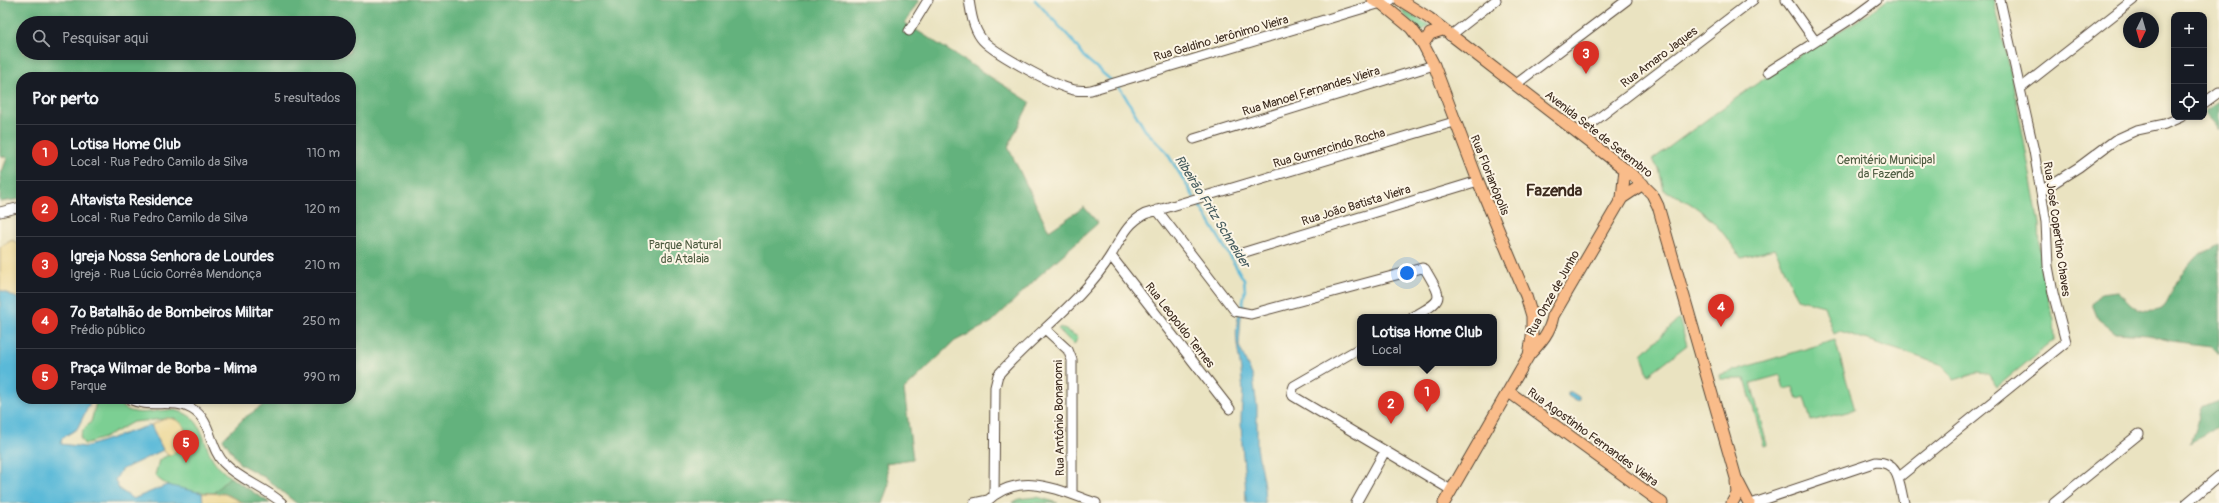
<!DOCTYPE html>
<html lang="pt">
<meta charset="utf-8">
<style>
:root{--surface:#171b24;--page:#20242c;--text:#f1f3f6;--muted:#9ea1a6;--line:#363941;--accent:#d93025}
body{margin:0;font-family:Pangolin,sans-serif;background:var(--page);color:var(--text)}
.controls{position:absolute;right:12px;top:12px;display:grid;overflow:hidden;border-radius:8px;box-shadow:0 2px 6px #0003}
.controls button{width:36px;height:36px;display:grid;place-items:center;padding:0;border:0;border-bottom:1px solid var(--line);background:var(--surface);color:var(--text);font:20px sans-serif}
.compass{position:absolute;left:2123px;top:12px;width:36px;height:36px;border-radius:50%;background:var(--surface);box-shadow:0 2px 6px #0003;rotate:185deg}
.you{position:absolute;left:1407px;top:273px;width:14px;height:14px;margin:-10px;border:3px solid #fff;border-radius:50%;background:#1a73e8;box-shadow:0 0 0 6px #1a73e833}
.badge{display:grid;place-items:center;width:26px;height:26px;border-radius:50%;background:var(--accent);color:#fff;font-size:13px;font-weight:700}
.pin{position:absolute;translate:-50% -33px;filter:drop-shadow(0 1px 2px #0008)}
.pin::after{content:'';position:absolute;top:21px;width:14px;height:12px;background:inherit;clip-path:polygon(0 0,100% 0,50% 100%)}
.popup{position:absolute;left:1357px;top:314px;width:140px;height:52px;box-sizing:border-box;display:grid;place-content:center;border-radius:8px;background:var(--surface);filter:drop-shadow(0 1px 3px #0005);font-size:13px;white-space:nowrap;color:var(--muted)}
.popup b{font-size:15px;color:var(--text)}
.popup::after{content:'';position:absolute;left:50%;top:100%;margin-left:-8px;border:8px solid transparent;border-top-color:var(--surface)}
.list{margin:0;padding:0;list-style:none}
h2{display:flex;justify-content:space-between;align-items:center;height:52px;margin:0;padding:0 16px;font-size:17px}
h2 small{font-size:13px;font-weight:400;color:var(--muted)}
.list li{display:grid;grid-template-columns:26px 1fr auto;gap:12px;align-items:center;box-sizing:border-box;height:56px;padding:0 16px;border-top:1px solid var(--line)}
.list b{display:block;font-size:15px;white-space:nowrap}
.list p{margin:0;font-size:13px;white-space:nowrap;color:var(--muted)}
.list em{font-size:13px;font-style:normal;color:var(--muted)}
.icon{flex:none;width:22px;height:22px;fill:none;stroke:currentColor;stroke-width:2;stroke-linecap:round;stroke-linejoin:round}
.map{position:relative;flex:none;width:2219px;height:503px;overflow:hidden}
.search{position:absolute;background:var(--surface);box-shadow:0 2px 6px #0003;left:16px;top:16px;width:340px;height:44px;display:flex;align-items:center;gap:10px;box-sizing:border-box;padding:0 14px;border-radius:22px;color:var(--muted);font-size:15px}
.panel{position:absolute;background:var(--surface);box-shadow:0 2px 6px #0003;left:16px;top:72px;width:340px;height:332px;border-radius:16px}
.map>svg:first-child{display:block}
</style>
<div class="map">
<svg width="2219" height="503" viewBox="0 0 2219 503">
<rect width="100%" height="100%" fill="#fcf5e5"/>
<filter id="ink" filterUnits="userSpaceOnUse"><feTurbulence type="fractalNoise" baseFrequency=".025" numOctaves="2"/><feDisplacementMap in="SourceGraphic" scale="8" xChannelSelector="R" yChannelSelector="G"/><feConvolveMatrix kernelMatrix="1 2 1 2 8 2 1 2 1" color-interpolation-filters="sRGB"/></filter>
<filter id="wash" filterUnits="userSpaceOnUse"><feTurbulence type="fractalNoise" baseFrequency=".012" numOctaves="4" result="noise"/><feDisplacementMap in="SourceGraphic" scale="16" xChannelSelector="R" yChannelSelector="G"/><feGaussianBlur stdDeviation="0.9" result="paint"/><feColorMatrix in="noise" values="0 0 0 0 0 0 0 0 0 0 0 0 0 0 0 0 0 1.4 0 .05"/><feComposite in="paint" operator="in"/></filter>
<g filter="url(#wash)">
<rect width="100%" height="100%" fill="#eae3c1"/>
<path fill="#7bcf93" stroke="#5b7c58" d="M1887,0H1994L2014,86L2039,224L2041,271L2054,320L2055,339L1997,387L1988,374L1977,373L1954,380L1943,365L1840,331L1834,334L1824,306L1797,299L1780,259L1774,249L1741,258C1718,224 1703,207 1664,190L1659,169L1652,160C1703,122 1754,84 1807,50C1834,33 1862,20 1887,0Z
M1402,10L1429,25L1421,32L1401,11Z
M1679,319L1687,345L1648,375L1642,354Z
M1060,327L1078,337L1074,345L1058,329Z
M1835,340L1855,410L1811,421L1804,397L1797,399L1793,387L1784,389L1780,375L1751,383L1767,445L1764,446L1745,379H1720L1719,375Z
M97,399H114C137,427 161,401 186,414C203,423 203,441 211,456C216,465 222,471 230,477L213,493C195,492 166,490 155,475L159,460L174,452L175,418L133,422L104,438L84,444L80,437L83,430L91,422Z
M1037,497L1058,503H1012L1019,499Z"/>
<path fill="#64b27d" stroke="#506e4e" fill-rule="evenodd" d="M0,0H919L905,23L1030,102L1008,147L1049,231L1084,207L1098,223L1040,275L992,322L955,341L904,390L913,459L886,463L889,484L882,503H296L264,477L240,464L223,439L244,418L262,406L267,399H351V77H21V199L0,202V177L7,158L0,155ZM23,23H349V53H23Z
M2219,101V130L2205,111Z
M2219,245V354L2212,346L2171,341L2148,335L2116,333L2098,319L2092,304L2101,293L2117,291C2135,307 2138,316 2163,309L2182,273L2196,257Z
M2219,401V425L2190,443L2202,408Z
M230,477L270,503H243L225,494L213,493Z"/>
<path fill="#eeda9e" stroke="#94825e" d="M12,240L21,245V300L0,290V247Z
M167,418C194,420 188,446 169,456L163,450L151,425Z
M202,493L225,494L243,503H203Z"/>
<path fill="#5ab9d8" stroke="#4a727b" d="M0,290L21,300V399L89,400V405L77,429L62,438L61,444L85,447L151,425L163,450L121,470L115,480L119,489L133,499L167,485L202,493L203,503H0Z
M1241,306L1246,307L1241,317L1239,346L1253,377L1257,407V447L1264,486L1265,503H1246C1246,475 1241,448 1241,421C1241,408 1244,394 1242,381C1240,353 1231,335 1241,306Z
M1568,392H1571L1579,397V400L1576,401L1568,396Z"/>
<g fill="none" stroke-linecap="round" stroke-linejoin="round">
<path stroke="#5ab9d8" stroke-width="2.5" d="M1035,0L1072,40L1084,57L1113,82
M1116,85L1122,91L1145,130L1165,150L1194,197
M1197,201L1244,280L1245,290L1242,308"/>
</g>
</g>
<g filter="url(#ink)">
<g fill="none" stroke-linecap="round" stroke-linejoin="round">
<g stroke="#554636" stroke-width="11">
<path id="minor" d="M969,0C971,13 973,27 981,38C991,52 1049,82 1067,88C1075,91 1083,91 1091,90L1391,0
M1786,0L1815,41
M909,31L928,0
M1450,36L1496,0
M1768,72L1854,17L1877,0
M1515,85L1627,0
M2021,88L2133,0
M2204,103L2219,92
M1579,133L1753,0
M1194,139L1434,65
M2041,191L2079,167L2115,140L2137,130L2165,124L2181,117
M1157,210L1235,311L1251,314L1422,268L1425,269C1443,300 1445,299 1413,317
M0,212L21,207
M1242,253L1478,181
M1111,256L1230,409
M1045,329L1068,350L1072,360V494
M1360,348L1294,386L1292,392L1293,396L1451,490
M129,399C150,409 173,398 192,409C212,420 209,448 224,463C240,480 264,487 282,503
M1898,478L2066,342L2053,293L2048,266L2046,222L2034,151L2000,0
M994,495L995,387L998,375C1034,334 1082,302 1111,255C1121,239 1127,223 1145,214L1454,122
M974,503L988,500
M985,503C1019,469 1058,490 1096,503
M1356,503L1385,451
M1754,503L1876,462C1900,462 1899,484 1904,503
M2054,503L2139,434
M2187,503L2219,476"/>
</g>
<g stroke="#554636" stroke-width="13">
<path id="major" d="M1373,0L1382,4L1411,28L1423,44L1434,65L1478,181L1526,296L1532,316V337L1529,355
M1400,0L1429,18L1635,177L1652,194L1658,206L1736,478L1749,503
M1423,44L1430,34L1442,30
M1622,198L1643,184
M1509,392L1662,503
M1444,503L1529,355C1540,343 1550,333 1553,316L1622,198L1625,169
M1732,503L1737,494L1736,481"/>
</g>
<use href="#minor" stroke="#fff" stroke-width="9"/>
<use href="#major" stroke="#f9bc8a" stroke-width="11"/>
</g>
</g>
<g text-anchor="middle" stroke-width="4" stroke-linejoin="round" paint-order="stroke">
<g font-size="12" fill="#3b2a1e" stroke="#fcf5e5">
<text transform="translate(1221 38) rotate(-16)" y="4">Rua Galdino Jerônimo Vieira</text>
<text transform="translate(1659 57) rotate(-37)" y="4">Rua Amaro Jaques</text>
<text transform="translate(1311 91) rotate(-17)" y="4">Rua Manoel Fernandes Vieira</text>
<text transform="translate(1599 134) rotate(38)" y="4">Avenida Sete de Setembro</text>
<text transform="translate(1329 148) rotate(-16)" y="4">Rua Gumercindo Rocha</text>
<text transform="translate(1490 175) rotate(68)" y="4">Rua Florianópolis</text>
<text transform="translate(1356 205) rotate(-17)" y="4">Rua João Batista Vieira</text>
<text transform="translate(2057 229) rotate(82)" y="4">Rua José Copertino Chaves</text>
<text transform="translate(1553 293) rotate(-61)" y="4">Rua Onze de Junho</text>
<text transform="translate(1180 325) rotate(52)" y="4">Rua Leopoldo Ternes</text>
<text transform="translate(1059 418) rotate(-91)" y="4">Rua Antônio Bonanomi</text>
<text transform="translate(1593 437) rotate(36)" y="4">Rua Agostinho Fernandes Vieira</text>
</g>
<g font-size="12" fill="#4e5c41" stroke="#fcf5e5">
<text x="1886" y="164">Cemitério Municipal<tspan x="1886" dy="14">da Fazenda</tspan></text>
<text x="685" y="249">Parque Natural<tspan x="685" dy="14">da Atalaia</tspan></text>
</g>
<g font-size="13" font-style="italic" fill="#465c5f" stroke="#fcf5e5">
<text transform="translate(1213 211) rotate(58)" y="5">Ribeirão Fritz Schneider</text>
</g>
<g font-size="16" font-weight="bold" fill="#3b2a1e" stroke="#fcf5e5">
<text x="1554" y="196">Fazenda</text>
</g>
</g>
</svg>
<div class="controls">
<button>+</button>
<button>−</button>
<button><svg class="icon" aria-label="locate" viewBox="0 0 24 24"><circle cx="12" cy="12" r="6"/><path d="M12 2v4M12 18v4M2 12h4M18 12h4"/></svg></button>
</div>
<svg class="compass" viewBox="-18 -18 36 36"><path d="M0-13l5 13h-10z" fill="#e53935"/><path d="M0 13l5-13h-10z" fill="#9ea1a6"/></svg>
<div class="you"></div>
<div class="pin badge" style="left:1427px;top:412px">1</div>
<div class="popup"><b>Lotisa Home Club</b>Local</div>
<div class="pin badge" style="left:1391px;top:424px">2</div>
<div class="pin badge" style="left:1586px;top:74px">3</div>
<div class="pin badge" style="left:1721px;top:327px">4</div>
<div class="pin badge" style="left:186px;top:463px">5</div>
<div class="search"><svg class="icon" aria-label="search" viewBox="0 0 24 24"><circle cx="10" cy="10" r="6"/><path d="M15 15l6 6"/></svg>Pesquisar aqui</div>
<section class="panel">
<h2>Por perto<small>5 resultados</small></h2>
<ul class="list">
<li><span class="badge">1</span><div><b>Lotisa Home Club</b><p>Local · Rua Pedro Camilo da Silva</p></div><em>110 m</em></li>
<li><span class="badge">2</span><div><b>Altavista Residence</b><p>Local · Rua Pedro Camilo da Silva</p></div><em>120 m</em></li>
<li><span class="badge">3</span><div><b>Igreja Nossa Senhora de Lourdes</b><p>Igreja · Rua Lúcio Corrêa Mendonça</p></div><em>210 m</em></li>
<li><span class="badge">4</span><div><b>7º Batalhão de Bombeiros Militar</b><p>Prédio público</p></div><em>250 m</em></li>
<li><span class="badge">5</span><div><b>Praça Wilmar de Borba - Mima</b><p>Parque</p></div><em>990 m</em></li>
</ul>
</section>
</div>
